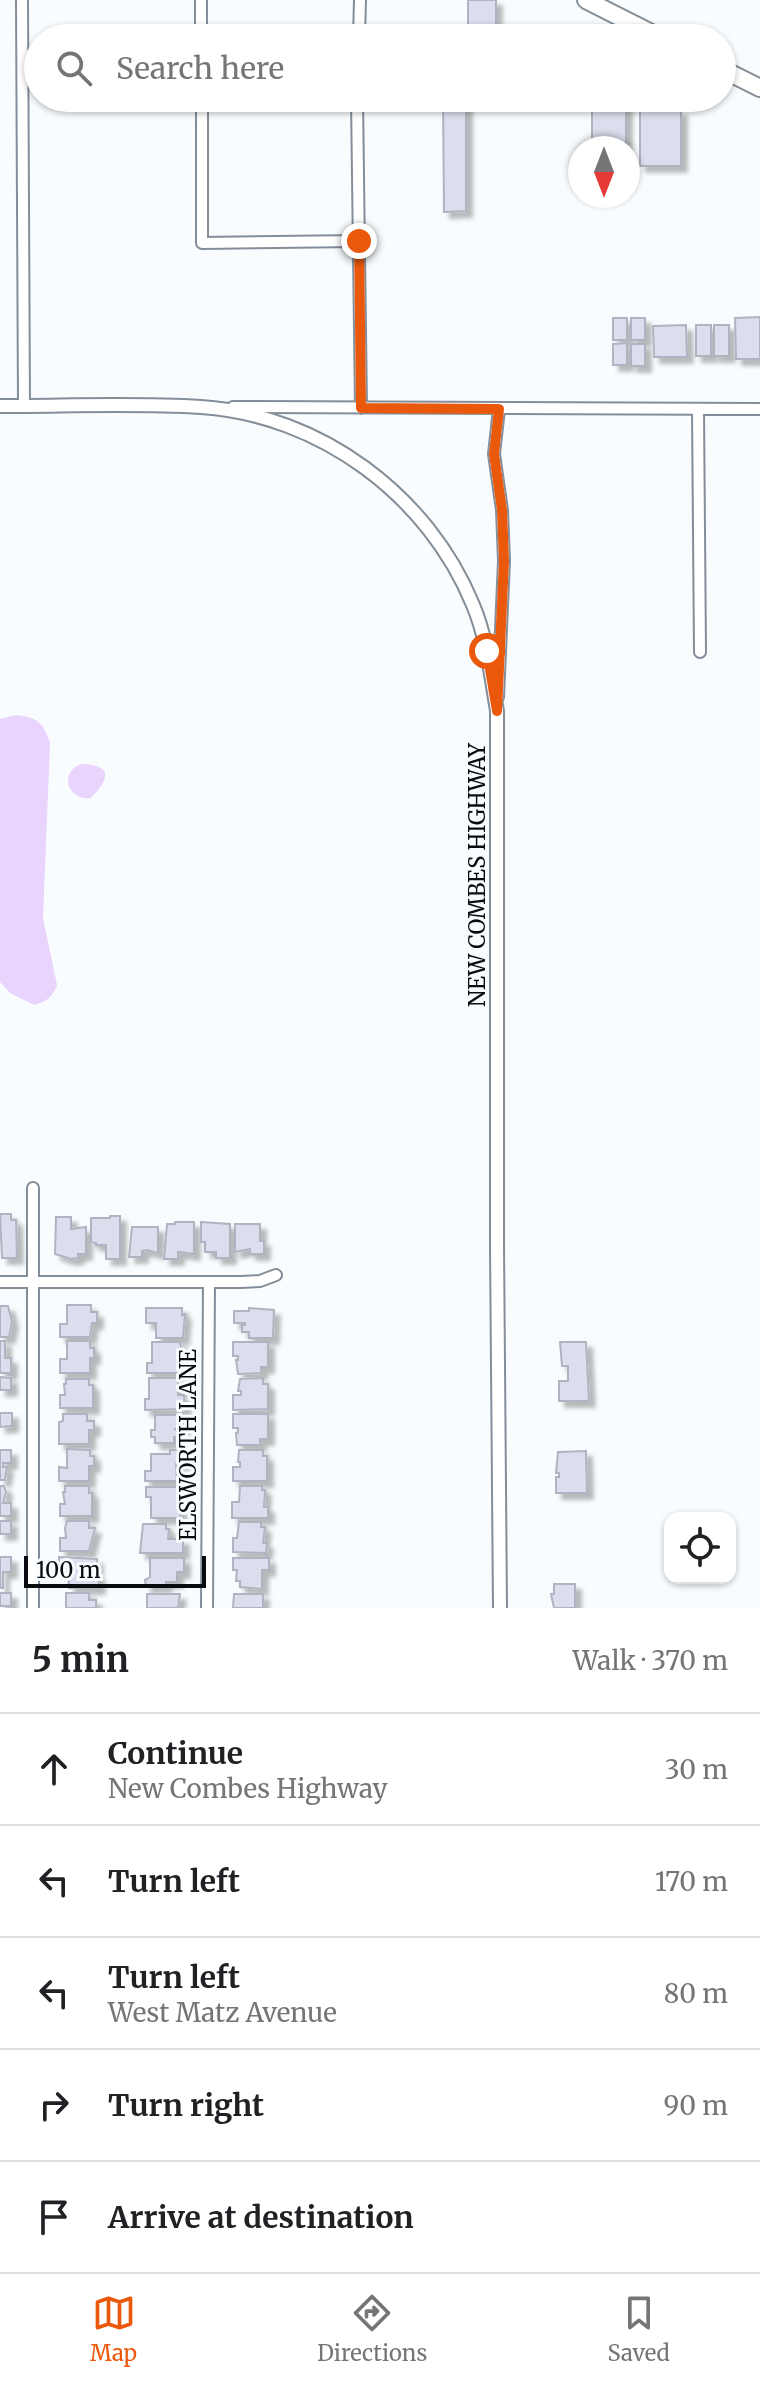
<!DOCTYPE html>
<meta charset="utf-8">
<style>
:root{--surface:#fff;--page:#f2f2f2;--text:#202124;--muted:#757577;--line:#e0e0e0;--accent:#ea580c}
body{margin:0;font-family:Merriweather,serif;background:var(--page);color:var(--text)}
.controls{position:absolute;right:24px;bottom:24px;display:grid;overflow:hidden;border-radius:16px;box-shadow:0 2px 6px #0004}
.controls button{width:72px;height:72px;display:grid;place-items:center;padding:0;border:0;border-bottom:2px solid var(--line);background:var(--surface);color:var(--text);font:40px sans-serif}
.compass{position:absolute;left:568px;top:136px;width:72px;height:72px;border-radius:50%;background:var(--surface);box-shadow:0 2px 6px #0004;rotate:180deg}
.scale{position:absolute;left:24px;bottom:20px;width:182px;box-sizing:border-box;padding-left:8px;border:4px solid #080c10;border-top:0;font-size:22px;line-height:28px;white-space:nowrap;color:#080c10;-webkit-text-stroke:6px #f9fcfe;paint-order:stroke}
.stop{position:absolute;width:24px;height:24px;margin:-18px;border:6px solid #ea580c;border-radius:50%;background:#fff}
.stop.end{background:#ea580c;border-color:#fff;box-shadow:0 2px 8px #0008}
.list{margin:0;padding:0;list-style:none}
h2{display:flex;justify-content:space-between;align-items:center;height:104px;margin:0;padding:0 32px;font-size:34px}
h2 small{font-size:26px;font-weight:400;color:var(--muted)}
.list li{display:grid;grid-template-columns:52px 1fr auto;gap:24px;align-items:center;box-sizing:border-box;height:112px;padding:0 32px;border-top:2px solid var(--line)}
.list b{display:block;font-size:30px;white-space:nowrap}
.list p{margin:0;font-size:26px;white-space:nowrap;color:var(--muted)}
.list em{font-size:26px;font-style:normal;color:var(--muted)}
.icon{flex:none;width:44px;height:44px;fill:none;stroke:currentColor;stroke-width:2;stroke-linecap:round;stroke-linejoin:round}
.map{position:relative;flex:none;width:760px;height:1608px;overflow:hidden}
.search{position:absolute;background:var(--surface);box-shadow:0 2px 6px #0004;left:24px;right:24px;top:24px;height:88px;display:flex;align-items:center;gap:20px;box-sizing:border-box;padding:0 28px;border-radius:44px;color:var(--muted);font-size:30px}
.sheet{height:664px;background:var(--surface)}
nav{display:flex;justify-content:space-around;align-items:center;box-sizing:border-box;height:112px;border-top:2px solid var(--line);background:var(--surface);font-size:22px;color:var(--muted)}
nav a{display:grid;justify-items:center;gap:4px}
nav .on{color:var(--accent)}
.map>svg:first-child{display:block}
</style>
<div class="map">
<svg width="760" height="1608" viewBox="0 0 760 1608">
<defs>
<filter id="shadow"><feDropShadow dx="6" dy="6" stdDeviation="2" flood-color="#0004"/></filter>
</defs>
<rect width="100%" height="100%" fill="#f9fcfe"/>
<path fill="#e8d4fd" d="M16,715C37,717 44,723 50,743L43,918L57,985C53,997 46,1002 34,1005L10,993L0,982V719Z
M81,764C112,765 111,777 91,798C68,801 58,773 81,764Z"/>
<path fill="#dbdeed" stroke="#b1b3c2" stroke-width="2" filter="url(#shadow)" d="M468,0H496V38H468Z
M592,98H626V143H592Z
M443,100H466V211L444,212Z
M640,110H681V166H640Z
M760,317V359H736L735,318Z
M613,318H627V340H613Z
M631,318H645V340H631Z
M686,325L687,357H654L653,326Z
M696,325H711V356H696Z
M714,325H729V356H714Z
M627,343V365H613V344Z
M631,344H645V366H631Z
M0,1214H11V1220H16L17,1258H2Z
M110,1216H120V1259H106V1245H96V1243L91,1242V1218H110Z
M56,1217H71V1229L86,1227V1254H78V1258L71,1259L55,1254Z
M175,1222H194V1254L178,1252V1259H164L167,1224H175Z
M201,1222L230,1224V1258H216V1252H205V1242H201Z
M235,1224H260V1241H264V1254H250V1249L235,1252Z
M132,1227H158V1253L147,1250L142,1251V1257H129Z
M67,1305H91V1312H97V1323H92L90,1337H60V1324H67Z
M0,1306H8L12,1322L9,1337H0Z
M146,1308H182V1315L185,1314L183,1338H156V1323H146Z
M249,1308L274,1310L273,1338H249V1332H242V1325H245V1323H234V1311H249Z
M0,1341H5V1358H11V1373H0Z
M67,1341H90V1348H94V1358H90V1373H60V1359H67Z
M152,1342H180L182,1354H179V1359H184V1373H147V1363H152Z
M233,1342H268V1367H261V1373L238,1374L236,1360H238V1356H233Z
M560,1342H586L589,1401H559V1381H568V1366H562Z
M0,1377L11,1378V1390H0Z
M149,1378H178V1384H182V1391H178V1395H184L185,1409L145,1410V1399H149Z
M263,1378V1384H268V1409L233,1410V1395H241V1391H238L240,1379Z
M66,1379H89V1385H93V1408H60V1395H65L64,1384H66Z
M0,1413H12V1426L0,1427Z
M63,1414H87V1421H94V1430H89V1444H59V1422L63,1421Z
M233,1414H268V1439H260V1445H237L236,1433H238V1428H233Z
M155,1415H184V1429H174L178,1430V1437H174V1443H155V1437H151V1430H155Z
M67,1449L90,1450V1456H94V1466H89V1481H59V1467L67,1468Z
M0,1450H11V1463H3V1467H7L5,1480H0Z
M170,1450H184V1464H176L177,1481H145V1471H151V1454H170Z
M239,1450H263V1456H267V1481H233V1467H240V1462H238Z
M586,1451L587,1493H556V1477H559V1473H556L558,1452Z
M0,1486H4L6,1492L3,1503H11V1516H0Z
M65,1486H89V1493H92V1516H60V1504H65L63,1492H65Z
M240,1486H262V1490H265L264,1507H268V1518H232V1502H239Z
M146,1487H184V1501H178V1505H181L180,1518H151V1497H146Z
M0,1521H11V1534H0Z
M67,1521H89V1528H95L89,1551H60V1538H66L65,1528Z
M239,1522H261V1527H265L263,1543H267L266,1553L233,1552V1538H237Z
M143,1524H166V1529H169L168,1539H183V1553H140Z
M0,1557H11V1572H3V1588H0Z
M59,1557L97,1559L96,1575H99V1588H69L68,1572H59Z
M150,1558H184V1572H177V1582H166V1586L146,1587L145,1580L150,1577Z
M233,1558H269V1570H262V1589L240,1587V1581H236L237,1570H233Z
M554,1584H575V1608H554L551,1594H554Z
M0,1593H11V1606H0Z
M66,1593H89V1600H96V1608H66Z
M147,1594H180L178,1608H147Z
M234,1594H263V1608H233Z"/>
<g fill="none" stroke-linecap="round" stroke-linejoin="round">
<g stroke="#838e9a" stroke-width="14">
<path id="minor" d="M22,0L24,406
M201,0V38
M359,38L360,0
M202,98V243L359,241
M357,98L361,408
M233,407L760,409
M698,410L700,652
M498,697L504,561L502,510L494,454L499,409
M33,1188V1608
M0,1282H241L260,1281L276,1275
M207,1608L209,1282"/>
</g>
<g stroke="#838e9a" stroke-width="16">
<path id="tertiary" d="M0,406C67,406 135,403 201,407C320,415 428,495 473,605C487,638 491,676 497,711V1245L500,1608"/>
</g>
<g stroke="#838e9a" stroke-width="20">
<path id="primary" d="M586,0L661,38
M722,69L760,88"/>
</g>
<use href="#minor" stroke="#fff" stroke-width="10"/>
<use href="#tertiary" stroke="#fff" stroke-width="12"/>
<use href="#primary" stroke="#fff" stroke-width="16"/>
</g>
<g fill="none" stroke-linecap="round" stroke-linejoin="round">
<path stroke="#ea580c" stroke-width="10" d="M359,241L361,408L499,409L494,454L502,510L504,561L497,711L487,651"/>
</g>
<g text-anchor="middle" stroke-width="6" stroke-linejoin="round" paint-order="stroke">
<g font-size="22" fill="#080c10" stroke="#f9fcfe">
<text transform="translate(477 875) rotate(-90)" y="8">NEW COMBES HIGHWAY</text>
<text transform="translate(188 1445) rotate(-90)" y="8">ELSWORTH LANE</text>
</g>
</g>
</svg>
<div class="controls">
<button><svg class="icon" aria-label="locate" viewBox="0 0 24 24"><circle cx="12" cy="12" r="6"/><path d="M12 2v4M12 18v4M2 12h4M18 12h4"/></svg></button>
</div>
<svg class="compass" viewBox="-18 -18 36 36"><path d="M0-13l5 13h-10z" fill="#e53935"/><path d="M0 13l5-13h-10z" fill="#757577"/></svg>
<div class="scale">100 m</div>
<div class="stop" style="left:487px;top:651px"></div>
<div class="stop end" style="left:359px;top:241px"></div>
<div class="search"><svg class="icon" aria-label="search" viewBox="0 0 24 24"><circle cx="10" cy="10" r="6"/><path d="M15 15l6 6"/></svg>Search here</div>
</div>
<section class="sheet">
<h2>5 min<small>Walk · 370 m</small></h2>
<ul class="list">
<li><svg class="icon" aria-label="ahead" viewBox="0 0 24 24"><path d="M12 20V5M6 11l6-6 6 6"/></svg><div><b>Continue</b><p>New Combes Highway</p></div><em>30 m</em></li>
<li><svg class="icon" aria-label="left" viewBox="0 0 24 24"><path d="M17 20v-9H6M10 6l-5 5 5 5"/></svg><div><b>Turn left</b></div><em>170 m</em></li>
<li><svg class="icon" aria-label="left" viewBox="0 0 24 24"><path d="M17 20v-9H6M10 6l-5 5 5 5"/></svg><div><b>Turn left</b><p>West Matz Avenue</p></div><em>80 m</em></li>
<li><svg class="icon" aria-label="right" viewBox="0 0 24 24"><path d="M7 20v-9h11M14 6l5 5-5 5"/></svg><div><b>Turn right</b></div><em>90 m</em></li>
<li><svg class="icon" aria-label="arrive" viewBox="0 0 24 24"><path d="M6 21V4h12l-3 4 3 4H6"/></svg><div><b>Arrive at destination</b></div></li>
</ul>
</section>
<nav>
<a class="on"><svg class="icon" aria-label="map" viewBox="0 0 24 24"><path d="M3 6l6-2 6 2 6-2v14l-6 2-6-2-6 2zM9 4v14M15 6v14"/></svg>Map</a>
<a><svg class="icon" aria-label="directions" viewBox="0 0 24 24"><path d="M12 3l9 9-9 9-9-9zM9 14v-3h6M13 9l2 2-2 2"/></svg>Directions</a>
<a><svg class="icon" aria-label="saved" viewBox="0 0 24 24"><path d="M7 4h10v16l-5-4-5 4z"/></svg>Saved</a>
</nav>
